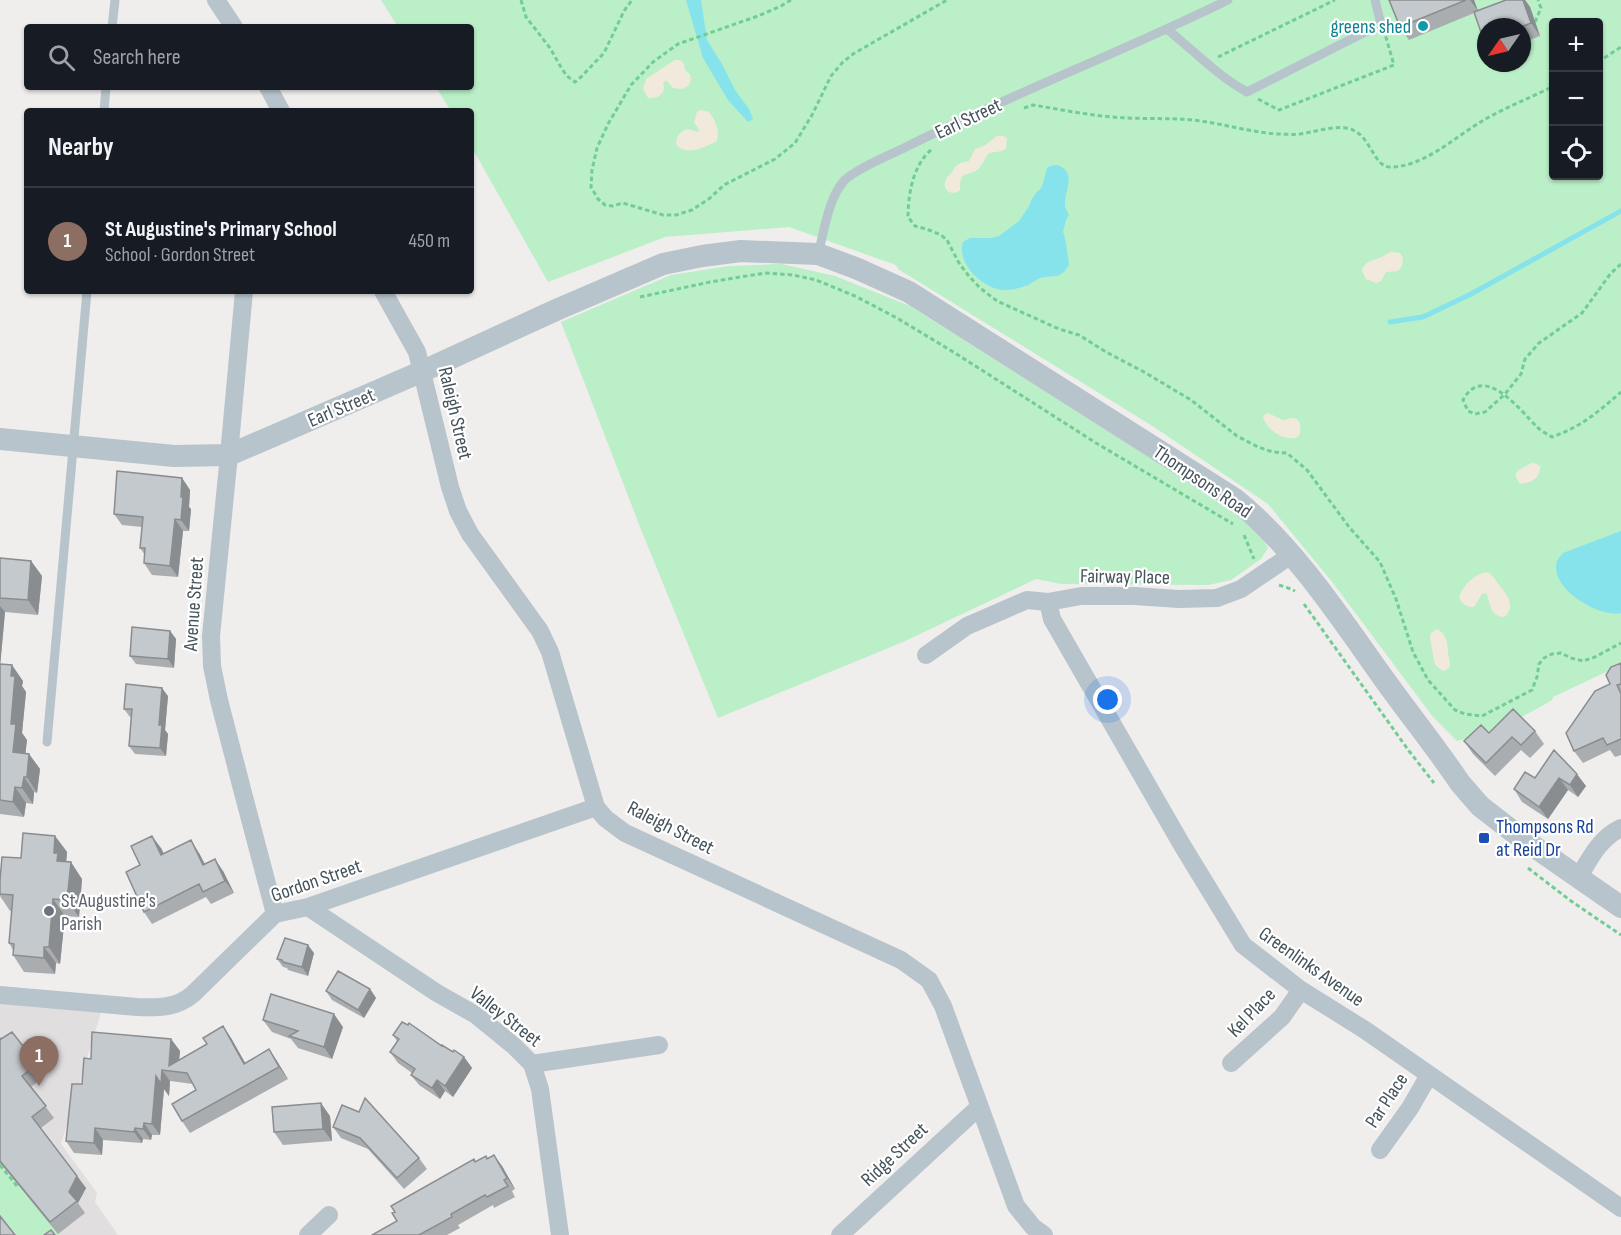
<!DOCTYPE html>
<meta charset="utf-8">
<style>
:root{--surface:#171b24;--page:#242831;--text:#f1f3f6;--muted:#9ea1a6;--line:#363941;--accent:#0f766e}
body{margin:0;font-family:"Sofia Sans Condensed",sans-serif;background:var(--page);color:var(--text)}
.controls{position:absolute;right:18px;top:18px;display:grid;overflow:hidden;border-radius:6px;box-shadow:0 2px 4px #0004}
.controls button{width:54px;height:54px;display:grid;place-items:center;padding:0;border:0;border-bottom:2px solid var(--line);background:var(--surface);color:var(--text);font:30px sans-serif}
.compass{position:absolute;left:1477px;top:18px;width:54px;height:54px;border-radius:50%;background:var(--surface);box-shadow:0 2px 4px #0004;rotate:236deg}
.you{position:absolute;left:1108px;top:700px;width:21px;height:21px;margin:-15px;border:4px solid #fff;border-radius:50%;background:#1a73e8;box-shadow:0 0 0 9px #1a73e833}
.badge{display:grid;place-items:center;width:39px;height:39px;border-radius:50%;background:var(--accent);color:#fff;font-size:20px;font-weight:700}
.pin{position:absolute;translate:-50% -50px;filter:drop-shadow(0 2px 3px #0008)}
.pin::after{content:'';position:absolute;top:32px;width:21px;height:18px;background:inherit;clip-path:polygon(0 0,100% 0,50% 100%)}
.list{margin:0;padding:0;list-style:none}
h2{display:flex;justify-content:space-between;align-items:center;height:78px;margin:0;padding:0 24px;font-size:26px}
h2 small{font-size:20px;font-weight:400;color:var(--muted)}
.list li{display:grid;grid-template-columns:39px 1fr auto;gap:18px;align-items:center;box-sizing:border-box;height:108px;padding:0 24px;border-top:2px solid var(--line)}
.list b{display:block;font-size:22px;white-space:nowrap}
.list p{margin:0;font-size:20px;white-space:nowrap;color:var(--muted)}
.list em{font-size:20px;font-style:normal;color:var(--muted)}
.icon{flex:none;width:33px;height:33px;fill:none;stroke:currentColor;stroke-width:2;stroke-linecap:round;stroke-linejoin:round}
.map{position:relative;flex:none;width:1621px;height:1235px;overflow:hidden}
.search{position:absolute;background:var(--surface);box-shadow:0 2px 4px #0004;left:24px;top:24px;width:450px;height:66px;display:flex;align-items:center;gap:15px;box-sizing:border-box;padding:0 21px;border-radius:6px;color:var(--muted);font-size:22px}
.panel{position:absolute;background:var(--surface);box-shadow:0 2px 4px #0004;left:24px;top:108px;width:450px;height:186px;border-radius:6px}
.map>svg:first-child{display:block}
</style>
<div class="map">
<svg width="1621" height="1235" viewBox="0 0 1621 1235">
<rect width="100%" height="100%" fill="#f0eded"/>
<path fill="#e1dedf" d="M0,995L104,1003L61,1144L97,1193L95,1202L118,1235H0Z"/>
<path fill="#baefc8" fill-rule="evenodd" d="M381,0H1621V665L1553,697L1552,700C1520,719 1494,732 1457,741L1433,717L1333,583L1268,504L1154,427L898,269L896,265L789,227L665,237L548,282L471,146V111H451L436,87H471V27H398ZM1554,22H1598V176H1554ZM1486,27H1522V63H1486Z
M781,264L835,276L910,306L1174,473L1237,515L1263,538L1268,548L1261,559L1231,580L1208,585L1061,584L1036,579L903,642L718,718L642,532L561,322L671,275L729,266Z
M0,1162L59,1235H14L0,1217Z"/>
<path fill="#f2e9dd" d="M675,60H680L684,64L685,70L690,74L691,80L688,86L682,89L673,88L666,80L663,83C667,94 657,99 648,98L643,89L646,79Z
M701,110L709,112C715,120 721,131 716,142C703,147 690,156 677,146C674,138 680,132 687,129L698,132L699,129L694,123L697,112Z
M997,136H1003L1007,138L1006,148L1002,151L989,153C985,158 982,166 977,170C965,178 960,169 960,190C952,197 941,190 946,180C948,175 949,176 952,172C955,168 955,166 959,164C962,162 966,162 969,161L975,149L984,146Z
M1391,252L1400,253L1403,258L1402,266L1398,271L1386,272L1381,281L1376,283L1366,279L1362,271C1365,260 1373,261 1382,257C1385,255 1388,253 1391,252Z
M1268,413L1283,420C1286,420 1289,418 1292,418C1302,418 1301,429 1299,436C1287,444 1265,429 1263,416Z
M1532,463L1537,464L1540,466C1541,478 1531,483 1520,484L1516,477V473L1520,469Z
M1486,572C1495,575 1494,580 1500,586C1508,596 1516,607 1504,617C1489,616 1491,603 1486,593L1482,594L1474,607C1466,607 1462,604 1459,597C1463,585 1474,575 1486,572Z
M1437,629C1447,635 1447,641 1448,652C1448,658 1451,661 1450,667L1444,671C1432,666 1434,659 1432,649C1431,642 1429,640 1431,633Z"/>
<path fill="#86e3ec" d="M686,0H701L707,40L722,64L735,90L749,109L753,119L748,122L728,100L703,58Z
M1057,165C1078,172 1064,191 1065,205C1065,209 1068,212 1069,215L1066,220L1063,232C1066,238 1068,258 1069,265C1059,281 1054,274 1041,278C1036,279 1032,283 1028,285C1021,288 1012,290 1005,290C984,290 956,264 963,242L970,238H991L999,236L1019,221L1029,206L1031,201L1035,194L1042,187L1047,168L1050,166Z
M1621,531V613C1599,618 1548,588 1557,561C1558,558 1561,556 1563,553Z"/>
<g fill="none" stroke-linecap="round" stroke-linejoin="round">
<path stroke="#86e3ec" stroke-width="5" d="M1390,322L1423,317L1471,294L1621,211"/>
<path stroke="#72cd95" stroke-width="3" stroke-dasharray="4.5 3" stroke-linecap="butt" d="M521,0L526,17L550,48L562,69L567,76L575,82L581,77L604,53L624,11L632,0
M791,0L781,6L758,16L678,44L653,62L631,85L608,124L597,148L592,170L591,187L598,199L605,205L612,206L623,203L663,215H676L692,210L710,198L724,185L775,159L795,143L812,115L831,76L842,63L853,54L947,0
M1535,22L1541,8L1538,0
M1218,57L1335,0
M1598,62L1621,47
M1258,99L1279,110L1394,65L1385,34
M1024,108L1033,105C1064,110 1097,117 1128,118C1150,119 1171,118 1192,120C1221,123 1248,132 1278,134C1285,134 1293,135 1300,134C1315,132 1330,126 1346,128C1372,132 1372,168 1391,167C1424,167 1456,136 1484,120C1506,107 1530,98 1554,86
M931,150C913,165 908,195 908,217L915,226L929,230L941,235L947,240L959,263L968,275L980,288L997,301L1059,329L1079,335L1106,352L1144,372L1191,400L1237,436L1258,447L1273,452L1287,453L1307,470L1349,527L1380,562L1396,599L1413,652L1428,680L1455,710L1465,714L1482,716L1532,690L1537,677L1539,664L1544,658L1552,654L1561,653L1571,658L1583,661L1595,657L1621,643
M1621,264L1611,273L1582,313L1539,343L1525,359L1521,374L1505,394L1485,412L1475,414L1468,411L1463,400C1484,362 1520,410 1537,427C1541,431 1547,434 1552,437C1581,427 1598,412 1621,392
M640,297L710,282L765,273L793,275L816,280L855,296L897,318L955,353L1096,443L1233,524
M1244,535L1254,559
M1279,585L1291,589L1295,591
M1304,604L1409,751L1434,783
M1528,868L1571,901L1621,935
M0,1165L17,1186L19,1184L18,1183"/>
<path stroke="#b8c4cb" stroke-width="9" d="M112,27L115,0
M1168,30C1194,51 1218,76 1247,92L1381,24L1375,0
M104,111L106,87
M818,254C824,232 828,200 843,182C851,171 892,154 906,147C1012,94 1122,52 1228,0
M47,742L87,291"/>
<path stroke="#b8c4cb" stroke-width="18" d="M216,0L234,27
M268,87L281,111
M244,291L229,455L211,636L212,666L219,700L242,789L275,914
M383,291L417,352L450,487L458,511L470,534L540,631L550,652L596,807L605,818L625,833L901,960L929,980L943,1006L1016,1206L1033,1227L1044,1235
M1048,602L1052,619L1182,845L1243,945L1301,990L1365,1030L1621,1208
M926,655L967,626L1027,600L1048,602L1081,596H1134L1179,599L1217,598L1241,589L1291,555
M1579,877C1590,858 1600,838 1621,828
M308,907L437,993L476,1015L514,1046L532,1064L540,1089L560,1235
M0,995L137,1007C158,1008 177,1008 193,994L275,914L308,907L596,807
M1231,1063L1282,1017L1301,990
M532,1064L659,1045
M1380,1150L1410,1108L1429,1075
M308,1235L329,1215
M840,1235L979,1107"/>
<path stroke="#b8c4cb" stroke-width="22" d="M0,439L174,456L229,455L423,371L556,310L663,264L702,256L741,251L818,254L858,269L909,292L1235,499C1295,548 1339,616 1384,679C1409,714 1436,747 1460,783L1480,806L1516,834L1621,907"/>
</g>
<path fill="#a9adb0" d="M1389,0H1474L1478,11L1506,0H1525L1530,7L1540,36L1522,43V27H1486V44L1484,41L1474,13L1409,40L1400,27Z
M182,478L190,490L189,507L191,509L189,531H183L178,577L152,575L144,563L145,555L140,548L142,527L122,525L114,514Z
M0,558L31,561L42,576L38,615L5,612L0,664L23,681L22,686L26,692L22,733L27,740L25,753L29,754L40,769L37,793L34,792L33,804L26,803L24,817L0,814Z
M170,631L176,639L174,668L136,664L130,656Z
M1621,663V755L1615,757L1610,750L1583,763L1574,751Z
M168,696L165,730L168,734L166,756L135,754L129,746L131,717H130L124,709Z
M1535,731L1544,744L1530,758L1521,750L1495,776L1473,754L1464,741L1489,733Z
M1554,750L1586,786L1578,797L1568,790L1548,819L1522,802L1514,789L1535,778Z
M55,836L67,852L66,862L82,879L79,917L65,916L60,964L56,963L55,974L24,972L13,955V950L9,943L12,911H10L0,896V880L21,858Z
M161,848L164,854L199,853L205,864L223,871L234,893L211,904L206,897L152,924L144,912L140,865Z
M314,953L308,976L288,970L287,968L283,967L277,959Z
M370,989L376,998L364,1018L332,1000L326,991Z
M263,1020L343,1027L332,1059L298,1048L291,1039L272,1032Z
M223,1026L231,1038L245,1063L269,1049L288,1079L190,1133L182,1121L196,1090L193,1084L170,1081L169,1096L164,1089L160,1135H152L151,1140L143,1139L142,1143L103,1140L102,1155L74,1153L66,1141L91,1059L171,1039L180,1051L179,1060L207,1044Z
M393,1035L442,1046L464,1057L472,1068L453,1097L445,1091L440,1099L419,1085L411,1075L412,1073L398,1063L390,1052L397,1041Z
M0,1038L37,1064L45,1076L31,1087L54,1118L41,1128L86,1188L78,1203L85,1213L58,1234L1,1164L0,1165Z
M330,1116L332,1141L283,1145L274,1132Z
M333,1127L419,1158L427,1169L404,1189L368,1149L341,1138Z
M487,1159L502,1166L515,1189L512,1191L515,1197L494,1208L493,1205L458,1225L460,1228L447,1235H372L397,1221L476,1162Z"/>
<path fill="#898d90" d="M1470,0H1474L1478,11Z
M1523,0H1525L1530,7L1540,36L1531,23Z
M182,478L190,490L189,507L191,509L189,531L181,520Z
M175,519L183,531L178,577L170,566Z
M31,561L42,576L38,615L28,600Z
M0,606L5,612L0,668Z
M170,631L176,639L174,668L168,659Z
M12,665L23,681L22,686L26,692L22,733L27,740L24,767L13,752L11,724Z
M162,688L168,696L165,730L168,734L166,756L160,748L159,725Z
M29,754L40,769L37,793L27,777Z
M1577,774L1586,786L1578,797L1570,785Z
M24,777L34,792L33,804L22,788Z
M1559,778L1568,790L1548,819L1539,807Z
M15,787L26,803L24,817L13,802Z
M55,836L67,852L66,865L57,861L54,853Z
M152,836L161,848L170,867L161,855Z
M191,840L199,853L211,877L203,865Z
M215,859L223,871L234,893L225,881Z
M71,862L82,879L79,917L67,900Z
M53,899L65,916L60,964L49,947Z
M308,945L314,953L308,976L302,967Z
M44,947L56,963L55,974L44,958Z
M370,989L376,998L364,1018L358,1010Z
M334,1014L343,1027L332,1059L324,1047Z
M223,1026L231,1038L252,1075L244,1064Z
M171,1039L180,1051L178,1072L169,1066Z
M269,1049L277,1061L288,1079L279,1067Z
M464,1057L472,1068L453,1097L445,1086Z
M162,1070L170,1081L169,1096L164,1089L160,1135L152,1124L156,1076Z
M437,1080L445,1091L440,1099L432,1088Z
M321,1103L330,1116L332,1141L323,1129Z
M144,1123L152,1135L151,1140L143,1129Z
M95,1128L103,1140L102,1155L94,1143Z
M135,1128L143,1139L142,1143L134,1132Z
M494,1155L502,1166L515,1189L507,1178Z
M77,1176L86,1188L78,1203L69,1192Z"/>
<path fill="#c4c9cd" stroke="#898d90" stroke-width="1.5" d="M1389,0H1466L1400,27Z
M1506,0H1523L1531,23L1521,27H1486V40L1484,41L1474,12Z
M117,471L182,478L181,497H183L181,520L175,519L170,566L144,563L145,548H140L143,517L114,514Z
M0,558L31,561L28,600L0,598Z
M132,627L170,631L168,659L130,656Z
M1621,663V684L1617,685L1621,694V739L1607,745L1603,738L1574,751L1566,733L1595,691L1610,684L1606,675L1611,667Z
M0,664L12,665L11,676H15L11,724H16L13,752L29,754L27,777H24L22,788L15,787L13,802L0,800Z
M126,684L162,688L159,725H162L160,748L129,746L132,709H124Z
M1513,709L1535,731L1521,745L1512,737L1486,763L1464,741L1481,725L1489,733Z
M1554,750L1577,774L1570,785L1559,778L1539,807L1514,789L1525,772L1535,778Z
M23,833L55,836L54,853H58L57,861L71,862L67,900L53,899L49,947H44V958L13,955L14,944L9,943L13,895L0,894V880L2,857L21,858Z
M152,836L161,855L191,840L203,865L215,859L225,881L203,892L199,884L144,912L126,872L140,865L131,846Z
M285,938L308,945L302,967L283,962L282,960L277,959Z
M338,971L370,989L358,1010L326,991Z
M271,994L334,1014L324,1047L289,1036L298,1031L263,1020Z
M402,1022L408,1025L409,1023L442,1046V1045L453,1052L454,1050L464,1057L445,1086L437,1080L432,1088L411,1075L415,1069L390,1052L399,1039L393,1035Z
M223,1026L244,1064L269,1049L279,1067L182,1121L172,1104L196,1090L187,1073L162,1070L161,1084L156,1076L152,1124L144,1123L143,1129L135,1128L134,1132L95,1128L94,1143L66,1141L72,1084H82L84,1058L91,1059L92,1032L171,1039L169,1066L207,1044L203,1038Z
M12,1032L37,1064L22,1076L46,1106L32,1117L77,1176L69,1192L77,1201L50,1222L0,1161V1038L1,1039Z
M365,1098L419,1158L397,1178L360,1138L333,1127L342,1105L359,1112Z
M321,1103L323,1129L274,1132L272,1107Z
M494,1155L507,1178L504,1180L508,1186L487,1197L485,1195L451,1214L452,1217L419,1235H372L397,1221L392,1213L395,1212L391,1206L474,1159L475,1162L486,1156L487,1159Z
M0,1216L15,1235H0Z
M51,1230L55,1235H44Z"/>
<circle fill="#0f9aa8" stroke="#fff" stroke-width="2" cx="1423" cy="26" r="6"/>
<rect fill="#1a4fb4" stroke="#fff" stroke-width="2" x="1478" y="832" width="12" height="12" rx="3"/>
<circle fill="#6b7280" stroke="#fff" stroke-width="2" cx="49" cy="911" r="6"/>
<g text-anchor="middle" stroke-width="4.5" stroke-linejoin="round" paint-order="stroke">
<g font-size="20" fill="#0d838f" stroke="#fff" text-anchor="end">
<text x="1411" y="33">greens shed</text>
</g>
<g font-size="20" fill="#45535b" stroke="#fff">
<text transform="translate(968 118) rotate(-25)" y="7">Earl Street</text>
<text transform="translate(341 407) rotate(-23)" y="7">Earl Street</text>
<text transform="translate(456 413) rotate(77)" y="7">Raleigh Street</text>
<text transform="translate(1203 481) rotate(34)" y="7">Thompsons Road</text>
<text transform="translate(1125 576) rotate(1)" y="7">Fairway Place</text>
<text transform="translate(193 604) rotate(-86)" y="7">Avenue Street</text>
<text transform="translate(671 827) rotate(27)" y="7">Raleigh Street</text>
<text transform="translate(316 880) rotate(-19)" y="7">Gordon Street</text>
<text transform="translate(1312 966) rotate(35)" y="7">Greenlinks Avenue</text>
<text transform="translate(1251 1012) rotate(-46)" y="7">Kel Place</text>
<text transform="translate(506 1016) rotate(38)" y="7">Valley Street</text>
<text transform="translate(1386 1100) rotate(-57)" y="7">Par Place</text>
<text transform="translate(894 1154) rotate(-43)" y="7">Ridge Street</text>
</g>
<g font-size="20" fill="#164399" stroke="#fff" text-anchor="start">
<text x="1496" y="833">Thompsons Rd<tspan x="1496" dy="23">at Reid Dr</tspan></text>
</g>
<g font-size="20" fill="#5b616d" stroke="#fff" text-anchor="start">
<text x="61" y="907">St Augustine's<tspan x="61" dy="23">Parish</tspan></text>
</g>
</g>
</svg>
<div class="controls">
<button>+</button>
<button>−</button>
<button><svg class="icon" aria-label="locate" viewBox="0 0 24 24"><circle cx="12" cy="12" r="6"/><path d="M12 2v4M12 18v4M2 12h4M18 12h4"/></svg></button>
</div>
<svg class="compass" viewBox="-18 -18 36 36"><path d="M0-13l5 13h-10z" fill="#e53935"/><path d="M0 13l5-13h-10z" fill="#9ea1a6"/></svg>
<div class="you"></div>
<div class="pin badge" style="left:39px;top:1086px;background:#8d6e63">1</div>
<div class="search"><svg class="icon" aria-label="search" viewBox="0 0 24 24"><circle cx="10" cy="10" r="6"/><path d="M15 15l6 6"/></svg>Search here</div>
<section class="panel">
<h2>Nearby<small></small></h2>
<ul class="list">
<li><span class="badge" style="background:#8d6e63">1</span><div><b>St Augustine's Primary School</b><p>School · Gordon Street</p></div><em>450 m</em></li>
</ul>
</section>
</div>
